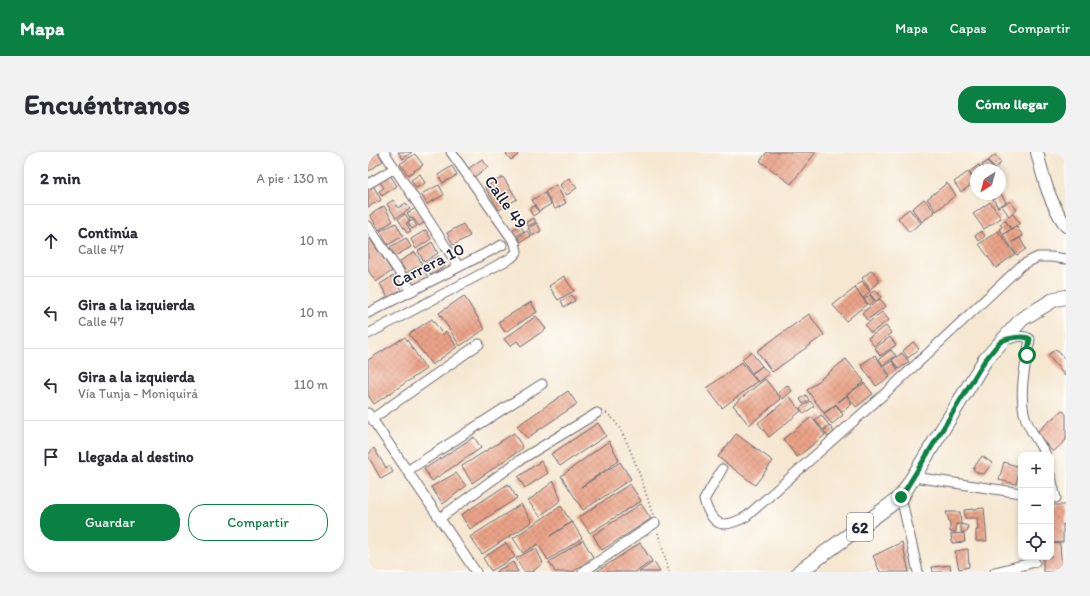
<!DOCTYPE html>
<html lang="es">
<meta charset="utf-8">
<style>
:root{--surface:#fff;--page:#f2f2f3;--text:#2b2b33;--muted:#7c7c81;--line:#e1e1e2;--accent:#0b8043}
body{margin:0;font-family:Itim,sans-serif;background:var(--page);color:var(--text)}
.controls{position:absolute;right:12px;bottom:12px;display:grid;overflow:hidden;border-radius:8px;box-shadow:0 2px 6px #0003}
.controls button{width:36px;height:36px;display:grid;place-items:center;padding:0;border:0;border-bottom:1px solid var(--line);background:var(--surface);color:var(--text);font:20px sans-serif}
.compass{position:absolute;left:602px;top:12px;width:36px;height:36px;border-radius:50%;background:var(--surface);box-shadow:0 2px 6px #0003;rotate:216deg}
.stop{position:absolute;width:12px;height:12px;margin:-9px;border:3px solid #0b8043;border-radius:50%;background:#fff}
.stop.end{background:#0b8043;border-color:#fff;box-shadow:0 1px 4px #0008}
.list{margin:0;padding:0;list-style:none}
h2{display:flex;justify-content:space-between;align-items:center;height:52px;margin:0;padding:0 16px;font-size:17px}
h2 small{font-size:13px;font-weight:400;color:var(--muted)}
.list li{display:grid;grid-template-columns:26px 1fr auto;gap:12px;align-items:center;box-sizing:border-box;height:72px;padding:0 16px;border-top:1px solid var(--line)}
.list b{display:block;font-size:15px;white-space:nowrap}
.list p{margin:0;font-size:13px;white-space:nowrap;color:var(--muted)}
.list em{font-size:13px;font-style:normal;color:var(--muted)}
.actions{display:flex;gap:8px;padding:12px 16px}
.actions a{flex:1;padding:9px 0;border:1px solid var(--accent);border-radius:16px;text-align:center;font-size:14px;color:var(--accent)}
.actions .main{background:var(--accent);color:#fff}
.icon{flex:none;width:22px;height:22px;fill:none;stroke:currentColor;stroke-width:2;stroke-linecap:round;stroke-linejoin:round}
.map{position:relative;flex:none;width:698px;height:420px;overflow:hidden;border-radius:16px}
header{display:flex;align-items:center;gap:24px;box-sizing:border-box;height:56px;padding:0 20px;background:var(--accent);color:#fff}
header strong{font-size:19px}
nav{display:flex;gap:22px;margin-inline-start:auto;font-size:14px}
.intro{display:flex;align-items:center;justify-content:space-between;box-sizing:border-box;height:96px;padding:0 24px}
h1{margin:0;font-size:28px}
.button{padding:10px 18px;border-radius:16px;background:var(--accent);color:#fff;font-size:14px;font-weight:700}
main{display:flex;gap:24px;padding:0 24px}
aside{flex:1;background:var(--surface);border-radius:16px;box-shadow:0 2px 6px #0003}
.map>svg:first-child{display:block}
</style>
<header>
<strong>Mapa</strong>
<nav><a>Mapa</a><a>Capas</a><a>Compartir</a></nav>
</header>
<div class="intro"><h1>Encuéntranos</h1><a class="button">Cómo llegar</a></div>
<main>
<aside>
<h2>2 min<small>A pie · 130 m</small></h2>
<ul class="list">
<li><svg class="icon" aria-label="ahead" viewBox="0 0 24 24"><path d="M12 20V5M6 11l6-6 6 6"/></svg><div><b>Continúa</b><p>Calle 47</p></div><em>10 m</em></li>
<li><svg class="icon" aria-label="left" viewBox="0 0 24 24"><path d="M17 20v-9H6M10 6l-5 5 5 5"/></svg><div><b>Gira a la izquierda</b><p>Calle 47</p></div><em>10 m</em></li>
<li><svg class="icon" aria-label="left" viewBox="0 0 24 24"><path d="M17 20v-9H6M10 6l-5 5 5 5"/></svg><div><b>Gira a la izquierda</b><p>Vía Tunja - Moniquirá</p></div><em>110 m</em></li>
<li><svg class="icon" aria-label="arrive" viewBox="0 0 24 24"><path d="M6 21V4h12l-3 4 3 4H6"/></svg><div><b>Llegada al destino</b></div></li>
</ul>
<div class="actions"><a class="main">Guardar</a><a>Compartir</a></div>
</aside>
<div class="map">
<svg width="698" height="420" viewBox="0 0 698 420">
<defs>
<pattern id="building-cross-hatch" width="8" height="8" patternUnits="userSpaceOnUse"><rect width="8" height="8" fill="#eaa387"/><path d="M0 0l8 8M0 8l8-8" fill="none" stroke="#c88c75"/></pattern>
</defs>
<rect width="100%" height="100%" fill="#fdfcf7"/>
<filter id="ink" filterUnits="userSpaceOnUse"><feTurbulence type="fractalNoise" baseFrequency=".025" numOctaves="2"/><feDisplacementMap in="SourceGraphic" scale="8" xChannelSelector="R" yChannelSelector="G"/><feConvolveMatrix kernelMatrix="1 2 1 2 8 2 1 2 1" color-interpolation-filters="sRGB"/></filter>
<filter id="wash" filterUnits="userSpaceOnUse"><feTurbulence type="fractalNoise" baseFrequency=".012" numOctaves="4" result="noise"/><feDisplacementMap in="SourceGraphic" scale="16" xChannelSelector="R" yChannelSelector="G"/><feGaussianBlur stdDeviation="0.9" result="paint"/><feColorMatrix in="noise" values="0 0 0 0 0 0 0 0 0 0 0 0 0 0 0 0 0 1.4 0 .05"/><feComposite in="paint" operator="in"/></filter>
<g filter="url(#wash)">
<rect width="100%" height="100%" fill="#f5e7d0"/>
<g id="blocks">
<path fill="url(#building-cross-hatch)" d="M5,0H9L15,9L1,19L0,17V3Z
M30,0H44L35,7Z
M140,0H148L150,3L143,8L138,2Z
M399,0H448L423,32L392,9Z
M47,2L55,13L40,23L32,12Z
M627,3L633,11L626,17L620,9Z
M114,7L120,15L106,25L100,17Z
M620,9L625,17L624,18H617L614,13Z
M611,13L614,18H608V24L605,25L601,20Z
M84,14L89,23L75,31L70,23Z
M600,20L607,30L593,40L586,30Z
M52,22L57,31L48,36L43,28Z
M22,23L29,34L14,44L11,39L16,36L12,30Z
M135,25L149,47L131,58L117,35Z
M201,26L209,36L199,43L192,33Z
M579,31L588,43L568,59L559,47Z
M5,33L13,48L0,55V36Z
M71,33L76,43L59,52L53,42Z
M188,33L198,51L187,57L177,40Z
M176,41L183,52L171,59L164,48Z
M633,42L638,50L630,55L625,47Z
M556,47L567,60L554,70L544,57Z
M25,48L30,56L38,51L42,57L28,66L19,52Z
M642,49L649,58L641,64L634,54Z
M622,50L633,66L616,77L605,62Z
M16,54L25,69L11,78L2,63Z
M166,54L171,60L165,64L161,57Z
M48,56L57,70L51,74L45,66L43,67L39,61Z
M541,57L553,71L541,80L530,66Z
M37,62L42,69L38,71L43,79L39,81L30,67Z
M645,62L652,71L643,77L637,68Z
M166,66L168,70L160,74L158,70Z
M45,68L49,74L44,77L40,71Z
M637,68L643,77L635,82L631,77L634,75L632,72Z
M28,71L35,84L20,93L12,79Z
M169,71L173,79L164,84L160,76Z
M95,72L102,84L85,93L79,81Z
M152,73L156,79L148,84L144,78Z
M648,74L655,84L644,90L652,86L658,97L649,103L635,83Z
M58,78L63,87L48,97L43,87Z
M159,79L163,84L153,90L150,85Z
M613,79L617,84L611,89L607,84Z
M630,79L647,102L628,116L611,92Z
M38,86L43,95L27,104L22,95Z
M2,87L24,119L8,130L0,118V88Z
M64,90L70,101L56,110L50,99Z
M47,100L54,112L38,121L32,109Z
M71,104L77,114L63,123L57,112Z
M54,115L60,125L45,133L39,123Z
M504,118L512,129L502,137L494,126Z
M25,124L33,138L20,146L12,132Z
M196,124L206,139L190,148L181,134Z
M494,129L502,140L495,146L487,135Z
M487,136L499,152L478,169L465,153Z
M508,138L513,145L508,149L502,142Z
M204,143L207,149L196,155L193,149Z
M502,143L506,149L501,153L496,147Z
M96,144L117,177L92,194L71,161Z
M512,147L518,154L499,168L494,161Z
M163,150L169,160L137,180L130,170Z
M514,160L521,168L503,181L497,173Z
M441,162L456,183L404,220L389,199Z
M168,164L178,177L153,194L149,189L142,194L136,187Z
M64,167L75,183L78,179L89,195L64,213L41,182Z
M518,174L523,181L506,194L500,186Z
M37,185L58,217L6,252L0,243V208Z
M522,185L528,193L512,204L507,196Z
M545,190L551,197L540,206L535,199Z
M688,197L698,208L697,224L680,203Z
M523,198L528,204L515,213L511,207Z
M383,200L394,214L384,221L374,207Z
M534,201L541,210L531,217L524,208Z
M507,203L522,225L508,234L493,213Z
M478,207L496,229L470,250L479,244L484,252L474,260L468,252L456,261L439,238Z
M524,209L530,218L522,223L516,214Z
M374,210L389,230L354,256L339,236Z
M394,214L401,222L391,230L384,222Z
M397,227L413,247L381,273L365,253Z
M496,231L505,242L488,255L479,243Z
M419,233L424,239L415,247L410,241Z
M200,239L209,252L159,286L149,274Z
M438,243L441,248L435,252L432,247Z
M422,245L433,259L401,285L390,271Z
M442,249L446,254L436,262L432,256Z
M468,253L475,263L464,272L456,262Z
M694,258L698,262V288L685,300L668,281Z
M453,263L461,273L455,278L447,268Z
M444,265L457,283L429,305L415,287Z
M230,271L238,284L192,314L183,302Z
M462,274L466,280L460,285L456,279Z
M146,281L155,296L104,331L94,314Z
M368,282L405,309L387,333L350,305Z
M106,285L113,296L64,329L56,317Z
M241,289L251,308L213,335L252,310L263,327L215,358L193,324Z
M6,296L18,316L21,313L25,320L13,327L0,304V303Z
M614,304L624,311L616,322L610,321L605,317Z
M173,309L180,321L157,336L150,325Z
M636,310L652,315L648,332L631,328Z
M88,321L98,334L75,352L63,335Z
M186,329L193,348L172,364L160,349Z
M140,332L149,346L102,377L93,363Z
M262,332L273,349L222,381L211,365Z
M153,352L164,370L114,402L102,385Z
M273,352L283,367L234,398L225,383Z
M683,353H698V373L695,372V390L683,391Z
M193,354L203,370L182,384L204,370L214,386L180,408L170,392L155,401L145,386Z
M616,356L619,389H608V378H610L609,366H597L596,358Z
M578,360H592L593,372H588V380H582V372Z
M593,372L600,374L599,380H593Z
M596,381L597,390L584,391L583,382Z
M215,388L225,405L205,420H187L181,410Z
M534,390L541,420H512L505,404Z
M138,391L147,405L123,419L115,406Z
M272,391L284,409L268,420H228Z
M683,391L692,392L694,420H675V405H683Z
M168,396L175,411L164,420H156L148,406Z
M600,397L601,415L591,417L587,399Z
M145,410L150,420H127Z
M286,410L292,420H271Z
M582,413L583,420H565L564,415Z"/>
</g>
</g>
<g filter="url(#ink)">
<use href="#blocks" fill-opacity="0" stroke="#6c676f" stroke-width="1"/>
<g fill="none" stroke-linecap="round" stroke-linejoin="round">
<g stroke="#6c676f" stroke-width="11">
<path id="street" d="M16,0L91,115
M0,32L27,16
M0,74L44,139
M0,161L134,93
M0,182L143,106L149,100L147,91L83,0
M635,189C643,187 654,181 662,187C658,211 651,237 656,261C659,276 671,290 678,303
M0,261L108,420
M4,267L111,192
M354,317L336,348C345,376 356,377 379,364L523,236L654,113L670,105H683L698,107
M39,319L174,232
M546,325L653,341
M683,325L688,346
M533,345L550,420
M72,366L152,308L229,261
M215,420L287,371
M627,420L667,410"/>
</g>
<g stroke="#6c676f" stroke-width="14">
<path id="secondary" d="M669,0C676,29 681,49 698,74"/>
</g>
<g stroke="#6c676f" stroke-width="16">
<path id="primary" d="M431,420L533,345L617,208L654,167L687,147L698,145"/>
</g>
<path stroke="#6c676f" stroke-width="2" stroke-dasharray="1 3" stroke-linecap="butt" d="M238,261C258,272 277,340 285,363
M290,381L301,420"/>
<use href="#street" stroke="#fff" stroke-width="9"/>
<use href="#secondary" stroke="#fff" stroke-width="12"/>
<use href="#primary" stroke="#fff" stroke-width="14"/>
</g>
</g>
<g fill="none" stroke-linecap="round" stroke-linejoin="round" filter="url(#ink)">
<path stroke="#0b8043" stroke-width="5" d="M533,345L617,208C622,203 628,193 634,189C640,186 656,183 662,187L659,203"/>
</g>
<g text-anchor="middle" stroke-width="3" stroke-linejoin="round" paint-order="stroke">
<rect fill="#fdfcf7" stroke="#646373" stroke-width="1" x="479" y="361" width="26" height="28" rx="3"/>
<g font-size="16" font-weight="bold" fill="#22223b">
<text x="492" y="381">62</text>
</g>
<g font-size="17" fill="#22223b" stroke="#fdfcf7">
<text transform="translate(138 50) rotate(55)" y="6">Calle 49</text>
<text transform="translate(60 113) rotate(-27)" y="6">Carrera 10</text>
</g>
</g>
</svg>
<div class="controls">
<button>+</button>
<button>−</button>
<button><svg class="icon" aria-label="locate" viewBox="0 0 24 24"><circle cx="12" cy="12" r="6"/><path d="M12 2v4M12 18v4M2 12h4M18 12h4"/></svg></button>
</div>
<svg class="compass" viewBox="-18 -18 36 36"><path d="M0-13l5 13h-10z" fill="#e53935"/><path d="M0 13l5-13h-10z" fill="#7c7c81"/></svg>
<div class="stop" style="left:659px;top:203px"></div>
<div class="stop end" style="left:533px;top:345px"></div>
</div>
</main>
